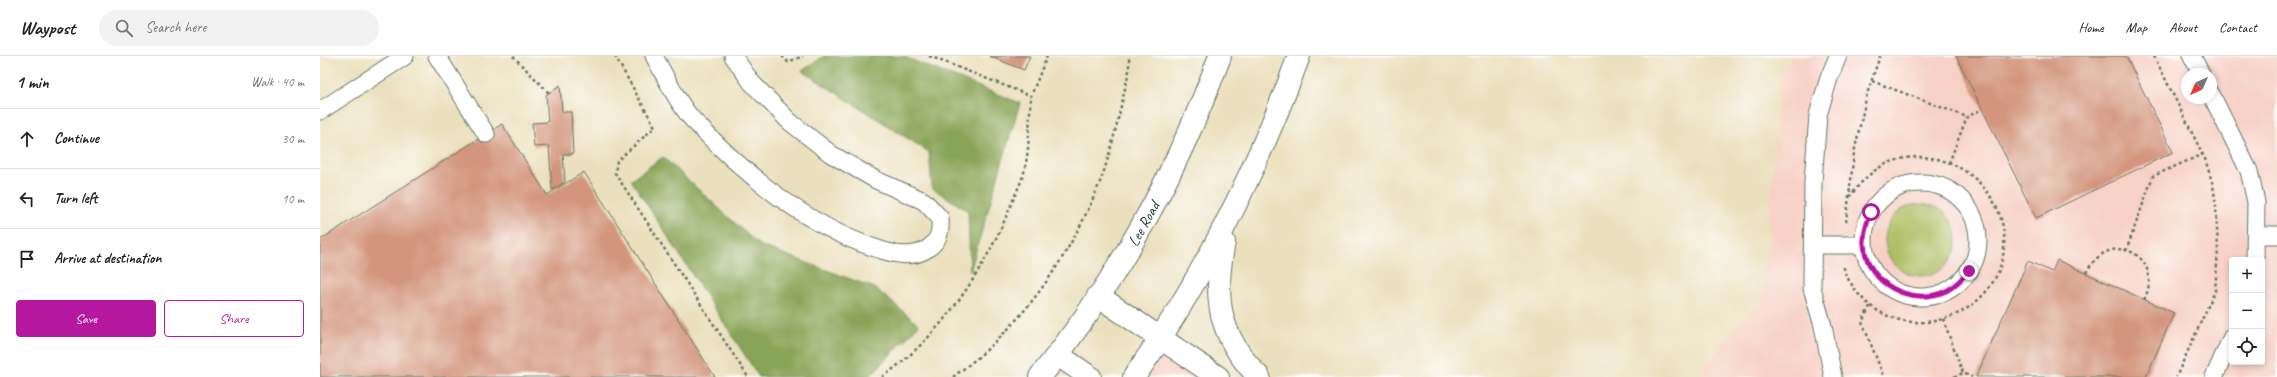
<!DOCTYPE html>
<meta charset="utf-8">
<style>
:root{--surface:#fff;--page:#f2f2f2;--text:#222;--muted:#767676;--line:#e0e0e0;--accent:#b5179e}
body{margin:0;font-family:Caveat,sans-serif;background:var(--page);color:var(--text)}
.controls{position:absolute;right:12px;bottom:12px;display:grid;overflow:hidden;border-radius:4px;box-shadow:0 2px 6px #0003}
.controls button{width:36px;height:36px;display:grid;place-items:center;padding:0;border:0;border-bottom:1px solid var(--line);background:var(--surface);color:var(--text);font:20px sans-serif}
.compass{position:absolute;left:1861px;top:12px;width:36px;height:36px;border-radius:50%;background:var(--surface);box-shadow:0 2px 6px #0003;rotate:225deg}
.stop{position:absolute;width:12px;height:12px;margin:-9px;border:3px solid #b5179e;border-radius:50%;background:#fff}
.stop.end{background:#b5179e;border-color:#fff;box-shadow:0 1px 4px #0008}
.list{margin:0;padding:0;list-style:none}
h2{display:flex;justify-content:space-between;align-items:center;height:52px;margin:0;padding:0 16px;font-size:17px}
h2 small{font-size:13px;font-weight:400;color:var(--muted)}
.list li{display:grid;grid-template-columns:26px 1fr auto;gap:12px;align-items:center;box-sizing:border-box;height:60px;padding:0 16px;border-top:1px solid var(--line)}
.list b{display:block;font-size:15px;white-space:nowrap}
.list em{font-size:13px;font-style:normal;color:var(--muted)}
.actions{display:flex;gap:8px;padding:12px 16px}
.actions a{flex:1;padding:9px 0;border:1px solid var(--accent);border-radius:4px;text-align:center;font-size:14px;color:var(--accent)}
.actions .main{background:var(--accent);color:#fff}
.icon{flex:none;width:22px;height:22px;fill:none;stroke:currentColor;stroke-width:2;stroke-linecap:round;stroke-linejoin:round}
.map{position:relative;flex:none;width:1957px;height:321px;overflow:hidden}
header{display:flex;align-items:center;gap:24px;box-sizing:border-box;height:56px;padding:0 20px;background:var(--surface);border-bottom:1px solid var(--line)}
header strong{font-size:19px}
nav{display:flex;gap:22px;margin-inline-start:auto;font-size:14px}
.search{width:280px;height:36px;background:var(--page);display:flex;align-items:center;gap:10px;box-sizing:border-box;padding:0 14px;border-radius:22px;color:var(--muted);font-size:15px}
main{display:flex}
aside{flex:1;background:var(--surface)}
.map>svg:first-child{display:block}
</style>
<header>
<strong>Waypost</strong>
<div class="search"><svg class="icon" aria-label="search" viewBox="0 0 24 24"><circle cx="10" cy="10" r="6"/><path d="M15 15l6 6"/></svg>Search here</div>
<nav><a>Home</a><a>Map</a><a>About</a><a>Contact</a></nav>
</header>
<main>
<aside>
<h2>1 min<small>Walk · 40 m</small></h2>
<ul class="list">
<li><svg class="icon" aria-label="ahead" viewBox="0 0 24 24"><path d="M12 20V5M6 11l6-6 6 6"/></svg><div><b>Continue</b></div><em>30 m</em></li>
<li><svg class="icon" aria-label="left" viewBox="0 0 24 24"><path d="M17 20v-9H6M10 6l-5 5 5 5"/></svg><div><b>Turn left</b></div><em>10 m</em></li>
<li><svg class="icon" aria-label="arrive" viewBox="0 0 24 24"><path d="M6 21V4h12l-3 4 3 4H6"/></svg><div><b>Arrive at destination</b></div></li>
</ul>
<div class="actions"><a class="main">Save</a><a>Share</a></div>
</aside>
<div class="map">
<svg width="1957" height="321" viewBox="0 0 1957 321">
<rect width="100%" height="100%" fill="#fdfcf7"/>
<filter id="ink" filterUnits="userSpaceOnUse"><feTurbulence type="fractalNoise" baseFrequency=".025" numOctaves="2"/><feDisplacementMap in="SourceGraphic" scale="8" xChannelSelector="R" yChannelSelector="G"/><feConvolveMatrix kernelMatrix="1 2 1 2 8 2 1 2 1" color-interpolation-filters="sRGB"/></filter>
<filter id="wash" filterUnits="userSpaceOnUse"><feTurbulence type="fractalNoise" baseFrequency=".012" numOctaves="4" result="noise"/><feDisplacementMap in="SourceGraphic" scale="16" xChannelSelector="R" yChannelSelector="G"/><feGaussianBlur stdDeviation="0.9" result="paint"/><feColorMatrix in="noise" values="0 0 0 0 0 0 0 0 0 0 0 0 0 0 0 0 0 1.4 0 .05"/><feComposite in="paint" operator="in"/></filter>
<g filter="url(#wash)">
<rect width="100%" height="100%" fill="#ebe0bd"/>
<path fill="#f7d1c6" fill-rule="evenodd" d="M1471,0H1957V321H1377L1444,239L1459,24ZM1867,18H1891V42H1867ZM1912,204H1942V306H1912Z
M842,282L900,321H809Z"/>
<path fill="#abbc5f" stroke="#657c4a" d="M1565 184a36 36 0 1 1 72 0a36 36 0 1 1-72 0Z"/>
<path fill="#88a456" stroke="#547045" d="M504,0H582L700,47L650,215L648,155L612,132L609,96L482,15Z
M343,101L439,189L555,232L599,269L549,321H439L311,124Z"/>
<g id="blocks">
<path fill="#d3957d" d="M669,0H710L704,14Z
M1636,0H1806L1853,96L1716,162Z
M240,29L242,56H251L253,98H243L245,126L232,134L229,90L214,91L212,67L228,66L226,39Z
M182,68L227,139L264,116L395,321H0V184Z
M1737,204L1854,257L1826,321H1656L1708,205L1732,216Z"/>
</g>
</g>
<g filter="url(#ink)">
<use href="#blocks" fill-opacity="0" stroke="#667664" stroke-width="1"/>
<g fill="none" stroke-linecap="round" stroke-linejoin="round">
<g stroke="#667664" stroke-width="19">
<path id="service" d="M117,0L166,78
M334,0C345,20 358,48 373,64C424,118 486,170 558,193C573,198 592,203 607,193C619,185 621,176 620,162L604,145L556,124L511,98L470,66L432,27L413,0
M1872,0L1881,18
M1891,38L1929,115L1936,146L1935,204
M0,55L85,0
M1544 184a57 57 0 1 1 114 0a57 57 0 1 1-114 0Z
M1936,179H1957
M1493,189H1544
M1513,321L1503,270L1492,232L1493,126L1498,59L1509,22L1518,0
M1894,321L1912,281"/>
</g>
<g stroke="#667664" stroke-width="24">
<g id="tertiary">
<path d="M904,186C893,241 898,280 939,321"/>
<path d="M778,240L898,321"/>
<path d="M738,299L770,321"/>
<path id="s1" d="M720,321C797,226 858,114 900,0"/>
<path d="M814,321C884,222 937,113 979,0"/>
</g>
</g>
<path stroke="#667664" stroke-width="2.5" stroke-dasharray="3 3" stroke-linecap="butt" d="M193,0L230,38
M295,0L335,71L297,105L295,117L428,321
M462,0L468,6L483,0
M609,0L711,40L727,0
M1834,0L1885,103L1893,129L1896,150L1898,194L1895,235L1856,321
M1552,25L1647,61
M1629,107L1647,61L1662,53
M1526,166L1534,97L1547,38L1560,0
M1806,195L1833,120L1883,98
M1524,211C1524,219 1530,225 1534,232C1572,288 1661,272 1681,208C1700,143 1633,83 1571,106C1552,113 1539,128 1528,143
M1766,217C1790,170 1846,200 1824,244
M1550,250L1542,266L1564,321
M1623,263L1643,317
M562,321C622,280 667,211 693,144C697,134 703,123 705,112C710,89 709,63 711,40
M633,321C647,310 662,299 675,286C722,241 760,180 783,118C794,85 801,49 809,15V0
M1634,321L1643,317L1652,321"/>
<use href="#service" stroke="#fff" stroke-width="17"/>
<use href="#tertiary" stroke="#fff" stroke-width="22"/>
</g>
</g>
<g fill="none" stroke-linecap="round" stroke-linejoin="round" filter="url(#ink)">
<path stroke="#b5179e" stroke-width="5" d="M1551,156C1547,166 1543,177 1544,188C1546,228 1592,251 1626,235C1635,231 1642,222 1649,215"/>
</g>
<g text-anchor="middle" stroke-width="4" stroke-linejoin="round" paint-order="stroke">
<g font-size="16" fill="#1f3d34" stroke="#fdfcf7">
<text dy="6" stroke="none"><textPath href="#s1" startOffset="185">Lee Road</textPath></text>
</g>
</g>
</svg>
<div class="controls">
<button>+</button>
<button>−</button>
<button><svg class="icon" aria-label="locate" viewBox="0 0 24 24"><circle cx="12" cy="12" r="6"/><path d="M12 2v4M12 18v4M2 12h4M18 12h4"/></svg></button>
</div>
<svg class="compass" viewBox="-18 -18 36 36"><path d="M0-13l5 13h-10z" fill="#e53935"/><path d="M0 13l5-13h-10z" fill="#767676"/></svg>
<div class="stop" style="left:1551px;top:156px"></div>
<div class="stop end" style="left:1649px;top:215px"></div>
</div>
</main>
